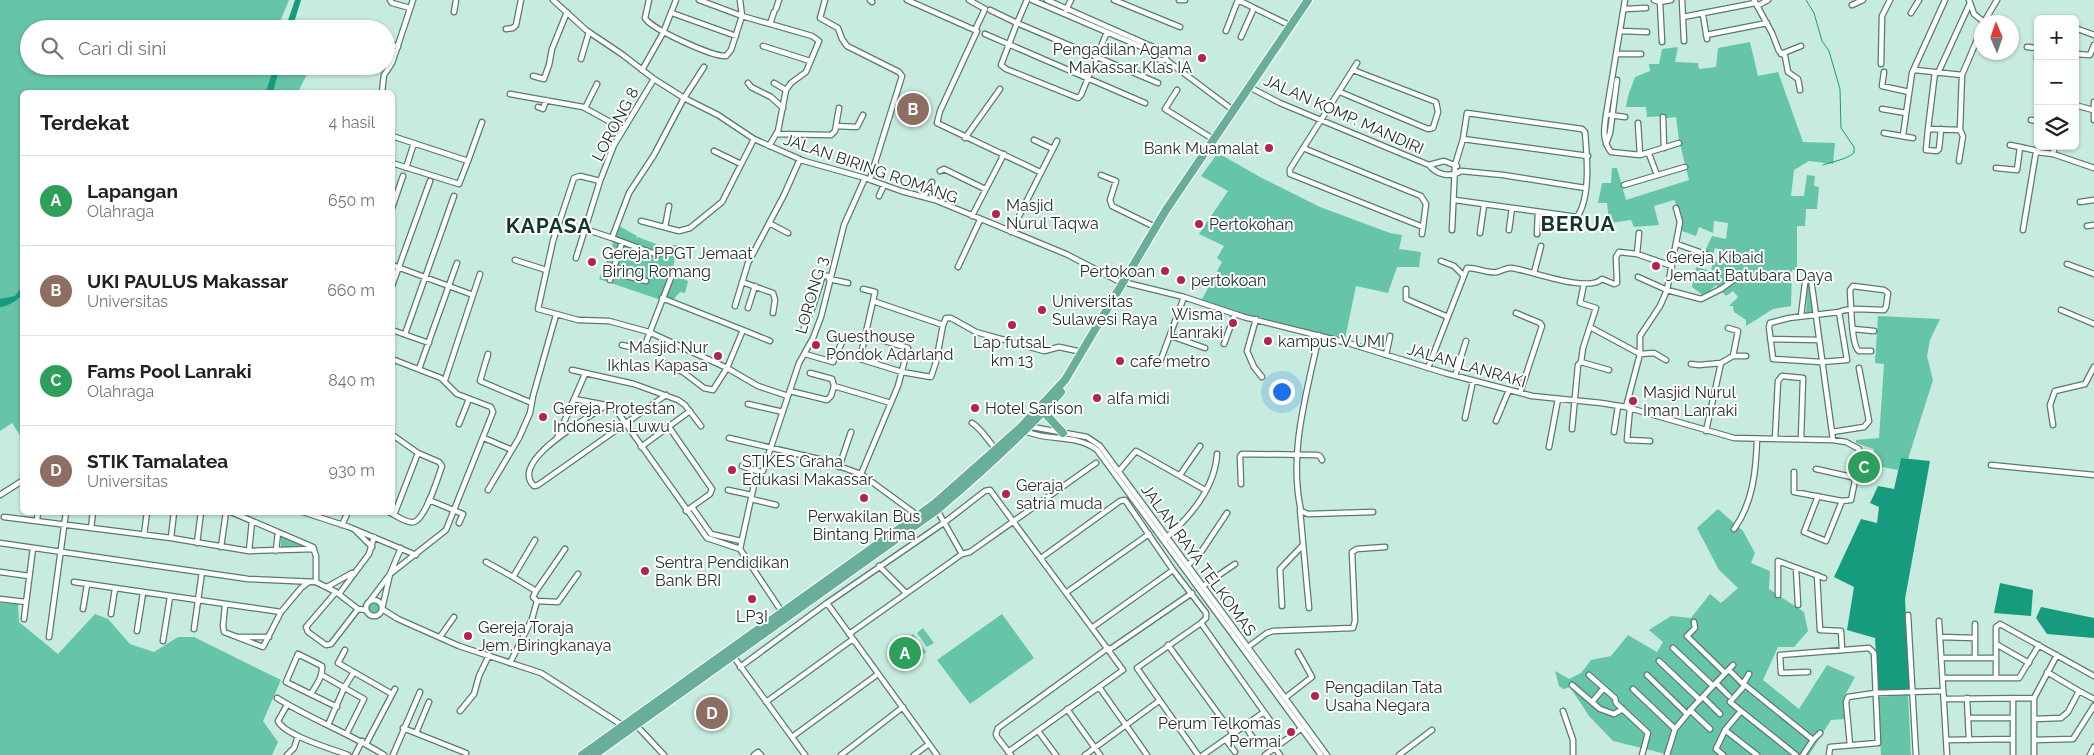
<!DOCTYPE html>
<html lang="id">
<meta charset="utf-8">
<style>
:root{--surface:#fff;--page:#f6f6f6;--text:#202124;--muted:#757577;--line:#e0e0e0;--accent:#0f766e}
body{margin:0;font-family:Raleway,sans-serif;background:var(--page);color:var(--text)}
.controls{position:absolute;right:15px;top:15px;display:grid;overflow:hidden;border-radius:8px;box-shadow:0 1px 4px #0004}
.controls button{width:45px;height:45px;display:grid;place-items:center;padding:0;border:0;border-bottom:1px solid var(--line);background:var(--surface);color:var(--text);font:25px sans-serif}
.compass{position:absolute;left:1974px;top:15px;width:45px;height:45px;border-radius:50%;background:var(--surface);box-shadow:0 1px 4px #0004;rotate:358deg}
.you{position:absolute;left:1281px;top:391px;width:18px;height:18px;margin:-12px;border:4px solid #fff;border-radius:50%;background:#1a73e8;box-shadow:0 0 0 8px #1a73e833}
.badge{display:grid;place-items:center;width:32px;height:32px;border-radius:50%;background:var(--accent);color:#fff;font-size:16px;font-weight:700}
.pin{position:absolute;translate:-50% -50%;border:2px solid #fff;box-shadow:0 1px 5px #0006}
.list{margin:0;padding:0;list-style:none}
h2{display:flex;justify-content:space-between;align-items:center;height:65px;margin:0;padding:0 20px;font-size:21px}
h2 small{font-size:16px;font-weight:400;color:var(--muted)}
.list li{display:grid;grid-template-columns:32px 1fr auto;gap:15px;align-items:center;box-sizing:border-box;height:90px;padding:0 20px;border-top:1px solid var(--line)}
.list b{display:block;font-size:19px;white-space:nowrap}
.list p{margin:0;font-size:16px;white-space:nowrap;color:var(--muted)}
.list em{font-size:16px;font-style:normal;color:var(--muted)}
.icon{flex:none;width:28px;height:28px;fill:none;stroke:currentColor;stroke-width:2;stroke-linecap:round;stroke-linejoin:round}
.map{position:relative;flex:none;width:2094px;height:755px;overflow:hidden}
.search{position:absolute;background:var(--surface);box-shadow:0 1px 4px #0004;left:20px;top:20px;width:375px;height:55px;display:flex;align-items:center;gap:12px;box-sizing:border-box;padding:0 18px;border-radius:28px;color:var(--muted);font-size:19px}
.panel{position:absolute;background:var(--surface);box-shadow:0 1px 4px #0004;left:20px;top:90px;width:375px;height:425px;border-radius:8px}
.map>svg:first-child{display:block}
</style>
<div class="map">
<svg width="2094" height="755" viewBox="0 0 2094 755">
<rect width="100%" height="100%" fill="#c7ecdf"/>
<path fill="#66c4a9" d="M0,0H289L277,29H29V66H306L310,68L298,92H22V438L12,423L0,431Z
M1750,42L1758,76L1778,72L1803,142L1835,143L1833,164L1809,161L1794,170L1791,196H1804L1807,175L1815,176L1814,186L1819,187L1817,209H1806L1805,226H1797V270H1792L1791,306L1773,309L1746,326V320L1734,312L1733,306H1729L1738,297L1733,291L1726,296L1716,285L1704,296L1692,287L1696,267L1711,271L1713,261L1727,264V252L1715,248L1713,255L1705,251L1712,236L1726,239L1728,223L1714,221L1713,233L1699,227L1696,236L1682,231V216L1674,200L1654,206L1659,225L1634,227L1631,220L1609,223L1607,203H1598L1602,183H1611L1612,168H1617L1626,200L1689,180L1679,140L1676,117L1666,118L1665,116L1647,117L1646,107H1626L1628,96L1635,77L1650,71L1649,64H1659L1662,49L1678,47L1675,62L1698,63L1699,69L1716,67L1718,48Z
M1218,153L1260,177L1320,207L1390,233L1402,235L1399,249L1421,252L1419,267H1397L1388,293L1356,286L1344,344L1254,319L1201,301L1222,262L1217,258L1224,246L1199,234L1228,191L1201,176Z
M619,226L637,236L636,239L638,237L656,244L653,257L657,246L677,245L672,274L664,272L673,276L661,300L599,279L610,254L633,262L610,251Z
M675,276L688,281L685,293L680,292L674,299L666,297Z
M1808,283L1812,286L1815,313H1806Z
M1878,316L1940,319L1930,340L1927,356L1933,380L1908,459L1901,458L1898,470L1872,465L1874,449L1856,443V440L1879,438L1884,364L1875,363Z
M1718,509L1743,531L1755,553L1751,563L1770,571L1769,589L1804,612L1808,631L1794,647H1778L1763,680L1799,709L1827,665L1855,677L1844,697L1846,719L1831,720L1809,755H1670L1613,741L1589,716L1570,687L1563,689L1559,686L1555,671L1569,679L1581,673L1591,660L1611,656L1628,635L1657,652L1663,642L1649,630L1671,616L1691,618L1710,594L1721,603L1738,588L1719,570L1697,528Z
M281,536L309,548L281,549Z
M368 609a6 6 0 1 1 12 0a6 6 0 1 1-12 0Z
M0,603L18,604L19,622L58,654L95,614L108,619L130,644L154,652L178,637H194L281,680L263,721L278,742L272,755H0Z
M1002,614L1034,658L970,704L937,660Z
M923,628L934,643L927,647L917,633Z
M913,634L926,652L917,658L905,640Z
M902,641L915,659L907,665L894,647Z
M1908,695L1911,755H1881L1878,697Z"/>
<path fill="#179b7e" d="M295,0H301L292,29H285Z
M274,66H280L273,92H266Z
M22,286V295C16,301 9,306 0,307V299L15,296Z
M1901,458L1930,461L1905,599L1910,690L1878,691L1875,638L1847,630L1854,587L1834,577L1861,519L1877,523L1879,507L1870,503L1878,486L1894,489Z
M2000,583L2033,590L2031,616L1994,613Z
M2041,607L2094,618V638L2047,634L2036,618Z"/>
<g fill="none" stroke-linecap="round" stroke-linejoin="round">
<path stroke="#179b7e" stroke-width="1" d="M1806,0L1814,13L1822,41L1829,51L1840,89L1841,128L1854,147V153C1845,160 1834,161 1823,165"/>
<g stroke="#587a6f" stroke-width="7">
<path id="minor" d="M390,0L392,3L410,8
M553,0L586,30L623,55L654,79L684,98L718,115L754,139L804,161L865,178L901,191L935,200L1066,254L1122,283
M649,0L645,18C651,29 713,57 726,56L731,50L742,16L699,0
M740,0L742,16L812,36L819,41L806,72L791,83L786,90L778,131L769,146
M825,0L820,18L838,28L842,39L847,46L899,72L902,76L870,179
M870,0L872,2
M907,0L977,31L940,111L937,123L1040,172
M969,0L985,9L975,30
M1032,0L1158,54
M1047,0L1162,51
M1114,0L1180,27
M1179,0H1185
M1238,0L1289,25
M1625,0L1606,115C1604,129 1602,141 1611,152L1640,155L1679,143
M1654,0L1660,2L1671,0
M1682,0L1684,41
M1754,0L1772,33L1779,51L1785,56L1788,72L1798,79L1800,90
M1969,0L1974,14L1984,22
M1660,2L1662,42
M1852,5L1863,0
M1757,6L1768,0
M776,9L779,0
M1625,9L1646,8
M990,10L1017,23L1027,0
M1066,10L1071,0
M454,12L456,0
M672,13L736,36
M1911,13L1919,0
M1703,15L1707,39
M1683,17L1755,3
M1984,22L1997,0
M770,24L774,12
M2075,28L2094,35
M506,29L513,28L516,25L521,0
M1226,31L1238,0
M1621,31L1647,32
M1107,32L1081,95L1078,98L1006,69L1001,65L1017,23L1158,83
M985,34L1145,103
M1706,35L1767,23
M1241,37L1254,8
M386,43L398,47
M763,46L810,61
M2027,47L2038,48
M1157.5 56a4.5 4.5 0 1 1 9 0a4.5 4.5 0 1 1-9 0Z
M1617,54H1641
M1781,54L1801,46
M2075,54L2090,55L2094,45
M2037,58L2038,49
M581,59L589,32
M1165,59L1233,110
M1357,63L1290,169V174L1423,227
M1881,64L1882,16L1890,0
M642,70L663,33L676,0
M1915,70L1962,75L1960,130L1928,129L1935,72
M1884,72L1882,86L1909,92
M1938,73L1970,3
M1962,75L1982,28
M533,76L544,79L549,65L552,49L567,12
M748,83L751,87L771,97L783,108
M774,83L786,90
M1249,87L1280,103L1429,165C1437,175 1450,178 1461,171L1503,175L1585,188
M1177,90L1165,109L1213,139
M382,92L384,75L392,63L413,0
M1340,92L1428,129L1433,128L1438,112L1436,102L1353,70
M510,94L583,107L623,129
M2094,102V120
M2075,105L2093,110
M538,107L543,109L546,100
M585,108L597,84
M1882,109L1906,113
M1610,115L1625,117
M1663,117L1664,148
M2031,120L2038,121
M1638,123L1640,155
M836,126L857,127L863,115
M1928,129L1926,150L1937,151L1939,149L1941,129
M1884,133L1913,138
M776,134L831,135L835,131L839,108
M1903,135L1912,73L1945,0
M392,136L468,161L459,184L392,163
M965,138L1000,89
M1463,139L1588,156
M1034,140L1053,149
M1606,144L1610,133L1617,80
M2010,145L2020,147
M1303,148L1421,196L1426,204L1422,234
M714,151L741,164
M1649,154L1657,175
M2053,154L2055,146
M468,161L482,122
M1959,161L1963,136L1960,130
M1429,165L1444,161L1457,166
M406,168L414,143
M1996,168L2017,170L2020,147L2038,151
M940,171L944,169L985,189
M1101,175L1116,181L1110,200L1112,206L1155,227
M600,181L580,176L574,178L553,241L538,309L578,320L609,321L649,332L727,368L758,386L788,396
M1624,185L1685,167
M879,196L884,185
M924,197L932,182
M2080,202L2094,200
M392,208L403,176
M972,216L1004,154
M641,221L679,231L690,228L722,202L754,139
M769,223L788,233
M2087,226L2094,225
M665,227L669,206
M585,229L612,238
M1452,230L1455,165L1463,139L1467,113L1582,129L1585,132C1587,155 1591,197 1577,217L1455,200
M1509,230L1512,208
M2023,230L2036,152L2053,154L2094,168
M1011,232L1057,141
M1480,233L1484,205
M1537,234L1538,212
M1677,244L1708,255
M1637,254L1639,233
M658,255L612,238L629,193L654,155L684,98L704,67
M576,258L600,181L614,145L654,79
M515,260L546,270
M1441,261L1454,266L1463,275
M2067,264L2094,274
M392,265L473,295L445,380
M958,267L980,220
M612,272L646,281
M1534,273L1541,246
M1638,277L1667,290L1701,299L1721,289L1738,277
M829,279L848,283
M610,280L622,242
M742,282L773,293L775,300L773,313
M1127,283L1184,297L1244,317L1348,343L1445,373L1532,396L1601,403L1626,407L1734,438L1833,440L1846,442L1859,449L1860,456L1851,500L1842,501L1826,541L1804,532L1818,496
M392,286L430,181
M863,289L875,292L860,359L902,372L931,377L936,362L943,325L873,301
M1406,289V299L1448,317
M473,295L480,274
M662,298L743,330L727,368L713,390L704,388L683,372L665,363
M735,306L748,263L784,195L800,159
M748,308L755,286
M2061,310L2094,324
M1839,312L1789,318L1770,323L1769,327L1773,359L1821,362L1847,360L1839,312C1844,310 1850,309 1856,309L1884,310L1886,307L1888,293L1884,290L1853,286L1850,290C1851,302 1851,346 1859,351H1871
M1516,313L1540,323L1542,326L1520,393
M1801,316L1805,283L1808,279H1811L1833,440
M1256,319L1247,351L1254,367L1262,377
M943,325L946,318H951L976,332L1044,351L1059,347L1082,352
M1590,327L1640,354L1654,353L1666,360
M804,328L814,304L822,278L824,276H830
M1728,328L1738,331L1733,356
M1853,329L1874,331
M392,330L429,343
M743,330L770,341
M405,334L454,196
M1319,335C1307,393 1288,452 1301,511L1308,514L1373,512
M1171,336L1205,348
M1770,339L1819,340
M1224,344L1235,314
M622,345L643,350L672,275
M488,354L480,381L532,403
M805,354L833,362L842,342
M1386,355L1390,336
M392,359L441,378L457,394L491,407L493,412L446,530L390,574L382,609L398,619L459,646L541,673L622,725
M1160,362L1184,297
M1581,362L1609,370
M1691,364L1699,365L1721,363
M1428,368L1467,268C1476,267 1488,274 1497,272C1503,271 1506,267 1512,268C1532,271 1588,293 1602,279L1614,284L1617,283L1616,257L1619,252L1637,254L1672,266
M419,369L457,263
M572,370L634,384L678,400L685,405L701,426
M810,373L832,379L834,386
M1455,376L1466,341
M790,391L827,400L831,396L834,386L891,403
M666,395C623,425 580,455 538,485L534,486C508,461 589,418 606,405L614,407L707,538L740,549L782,612
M574,399L606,405
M748,404L783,412
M614,407L640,413
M1626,407L1640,354V336L1660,306L1667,290L1680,222L1676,208
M1630,408L1627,440L1650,441
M1465,418L1473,381
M1496,421L1509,390
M972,423C982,429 987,440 996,449
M459,424L469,399
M2053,425L2050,405L2055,391L2085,384L2094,367
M1027,426L1087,437L1100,446L1327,755
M669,427L712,489L710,494L686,511
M1572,429L1578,365L1581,362L1583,348L1596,308L1580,303L1584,284
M1023,430C1046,442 1075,433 1097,450L1321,755
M1706,431L1721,363L1733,356H1746
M1614,432L1618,406
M1832,432L1864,427L1869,421L1859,368
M484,438L512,450
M557,438L585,374
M729,438L819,459L861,474L917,515
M1775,439L1778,381L1782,376L1803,378L1801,439
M641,447L690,411
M1549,447L1558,399
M1991,465L2094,475
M742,466L760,472L763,471L799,363L813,338L821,317L844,225L865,178
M839,467L851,432
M1816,469L1856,478
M1119,471L1136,451L1205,490
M1794,472V492L1842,501
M861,474L898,386L908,348L865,335
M1180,475L1200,446
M1241,484L1240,456L1242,454L1317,455L1320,456L1322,460
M488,490L519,438L530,413L533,396L556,315
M728,490L751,495
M0,495L22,481
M751,499L776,505
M429,500L463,514L459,523
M692,507L711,534L741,541
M1300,510L1309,608
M231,512L313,547L316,556V582
M303,512L349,527L416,555
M389,512C395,515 408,524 414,522C426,518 438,477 442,466L439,462L418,453L394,436
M394,515L418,453
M4,517L171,538L249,551L314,549
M37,520L38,512
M342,525L348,512
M91,528L93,512
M1734,529C1753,503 1756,471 1757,439
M355,530L372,547
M144,535L147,512
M171,538L174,512
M1166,538C1190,517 1215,488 1217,454
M0,543L248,579L316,582L336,592L358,609L366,610
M197,543L201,512
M221,547L226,512
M740,549L754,485
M249,551L252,521
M276,551L278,532
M962,554L970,552L1096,463
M1041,558L1120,501L1125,500L1173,570L1206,613V618L1201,623L1137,668L1198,755
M486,562L513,577
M1188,565L1199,555L1227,513
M879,566L906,593
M1796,568L1798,605
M0,572L29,576
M1817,575L1820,630L1841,631L1842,650
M74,582L281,612
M1203,586L1235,564
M327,587L352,573
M536,591L565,549
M336,592L306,627L308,632L326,645L331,644L358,609
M1067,592L1149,534
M339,594L369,554L374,537
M1778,595V561L1824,578
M0,599L26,602
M366 608a8 8 0 1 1 16 0a8 8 0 1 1-16 0Z
M537,601L558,602L578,574
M369,602L390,574L401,548
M827,603L937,755
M225,605L223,626L224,632L263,647L281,612L301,588L309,582
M1282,606L1280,569L1303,545
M83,609L87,585
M111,614L115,589
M1908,615L1916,755
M24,619L33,548
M1939,621L1947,755
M1694,622L1695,628L1687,636L1725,673
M1201,623L1274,726
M1975,624V657
M1093,627L1173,570
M194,629L202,572
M137,631L143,593
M849,634L962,554L937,510
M49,637L66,512
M238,637H269
M440,637L454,617
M1940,637L1975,638
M163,641L170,597
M1996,644L2029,663
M1168,645L1233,734
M1248,647L1267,633L1273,631L1353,628L1355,621L1352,552L1357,549L1385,547
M1673,648L1713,686
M345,650L338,663L392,694
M1109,650L1192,593
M733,656L805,755
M1942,658H1995
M1659,661L1700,700
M510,663L532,619L537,601L533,597L536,591L513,577L535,540
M740,667L827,603L945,522L985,491L990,490L1123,670L1008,752
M1729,670L1743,684
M1808,672L1781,673L1780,655L1869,648L1874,653L1878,743L1830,747L1829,755
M322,675L364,699L347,733
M1589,675L1615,698L1616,703L1648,733L1642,755
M1647,675L1687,714
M1996,677V627L2000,624L2094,676
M1943,678H2019L2039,645
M1716,683L1729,696
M1572,685L1600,709L1614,714L1623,709
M1745,685L1813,740L1803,755
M1099,687L1147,755
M1633,689L1675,729
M2079,691L2094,699
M311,694C316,685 323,677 322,666L298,654L286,682L337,707
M1703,697L1720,714
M277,698C312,720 349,733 384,755
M1285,698L1312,677L1298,652
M1967,698L1969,740
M2013,698V755
M1944,699L2034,698
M766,702L853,639
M1592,702L1603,689
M287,705L278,721C284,735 332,749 348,755
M1067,709L1100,755
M1690,710L1710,729
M460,711L474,694L479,676L489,655
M1563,711L1573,740V755
M1741,711L1730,702L1745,685L1743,684L1749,674
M1968,718H2013
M2034,719L2061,718L2068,712L2079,691L2047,672
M328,725L344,688L354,672
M636,725L664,755
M1245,726L1255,741
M403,728L466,753
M1038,731L1056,755
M416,733L429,702
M792,737L878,674
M1226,740L1235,752
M1813,740L1820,733
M1946,740L2013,739
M2034,740L2073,739L2094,706
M366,744L395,689
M1850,745L1846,702L1848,697L1875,693L1943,691
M1275,748L1280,755
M287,755L294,748L298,736
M355,755L362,741
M393,755L420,692
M754,755L758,752L761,755
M841,755L903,707
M914,755L929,744
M1011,755L997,737L996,734L998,728L1108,648
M1085,755L1159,701
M1203,755L1264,712
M1265,755L1302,728
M1399,755L1432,730
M1667,755L1675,729L1694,706L1733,665
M1723,755L1716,749L1725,730
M1757,755L1725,730L1741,711L1796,755
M2034,755V698L2057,655
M2090,755L2094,747"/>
</g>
<g stroke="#fff" stroke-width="10">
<path id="trunk" d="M1044,412L1063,433
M582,755L934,504L1020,428L1065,380L1166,210L1308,0
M594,755L937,510C981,473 1023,435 1061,392"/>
</g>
<use href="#minor" stroke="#fff" stroke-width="4.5"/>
<use href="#trunk" stroke="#68ae9b" stroke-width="8"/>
</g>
<g fill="#b22254" stroke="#fff" stroke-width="2">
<circle cx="1202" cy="58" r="5"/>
<circle cx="1269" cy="148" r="5"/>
<circle cx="996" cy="214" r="5"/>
<circle cx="1199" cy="224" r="5"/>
<circle cx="592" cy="262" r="5"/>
<circle cx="1656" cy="266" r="5"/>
<circle cx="1165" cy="271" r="5"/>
<circle cx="1181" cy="280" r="5"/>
<circle cx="1042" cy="310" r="5"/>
<circle cx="1233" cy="323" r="5"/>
<circle cx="1012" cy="325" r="5"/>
<circle cx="1268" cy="341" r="5"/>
<circle cx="816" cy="345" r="5"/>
<circle cx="718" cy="356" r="5"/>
<circle cx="1120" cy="361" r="5"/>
<circle cx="1097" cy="398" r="5"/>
<circle cx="1633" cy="401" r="5"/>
<circle cx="975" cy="408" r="5"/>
<circle cx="543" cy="417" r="5"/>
<circle cx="732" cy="470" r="5"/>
<circle cx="1006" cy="494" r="5"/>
<circle cx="864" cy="498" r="5"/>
<circle cx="645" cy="571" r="5"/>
<circle cx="752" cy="599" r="5"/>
<circle cx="468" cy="636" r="5"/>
<circle cx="1315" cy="696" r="5"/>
<circle cx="1291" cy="732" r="5"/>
</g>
<g text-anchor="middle" stroke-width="4" stroke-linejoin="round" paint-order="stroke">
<g font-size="16" fill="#23312d" stroke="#fff" text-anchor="start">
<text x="1192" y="55" text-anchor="end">Pengadilan Agama<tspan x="1192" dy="18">Makassar Klas IA</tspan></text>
<text x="1259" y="154" text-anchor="end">Bank Muamalat</text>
<text x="1006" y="211">Masjid<tspan x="1006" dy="18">Nurul Taqwa</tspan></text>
<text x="1209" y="230">Pertokohan</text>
<text x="602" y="259">Gereja PPGT Jemaat<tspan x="602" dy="18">Biring Romang</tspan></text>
<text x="1666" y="263">Gereja Kibaid<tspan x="1666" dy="18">Jemaat Batubara Daya</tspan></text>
<text x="1155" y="277" text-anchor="end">Pertokoan</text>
<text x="1191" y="286">pertokoan</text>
<text x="1052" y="307">Universitas<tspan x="1052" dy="18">Sulawesi Raya</tspan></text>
<text x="1223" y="320" text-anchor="end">Wisma<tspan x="1223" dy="18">Lanraki</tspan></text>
<text x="826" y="342">Guesthouse<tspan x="826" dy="18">Pondok Adarland</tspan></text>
<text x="1278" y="347">kampus V UMI</text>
<text x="1012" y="348" text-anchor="middle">Lap futsaL<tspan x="1012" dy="18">km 13</tspan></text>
<text x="708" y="353" text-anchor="end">Masjid Nur<tspan x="708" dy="18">Ikhlas Kapasa</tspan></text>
<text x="1130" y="367">cafe metro</text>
<text x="1643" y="398">Masjid Nurul<tspan x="1643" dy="18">Iman Lanraki</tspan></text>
<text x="1107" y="404">alfa midi</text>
<text x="553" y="414">Gereja Protestan<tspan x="553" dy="18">Indonesia Luwu</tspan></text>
<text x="985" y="414">Hotel Sarison</text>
<text x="742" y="467">STIKES Graha<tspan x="742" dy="18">Edukasi Makassar</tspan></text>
<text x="1016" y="491">Geraja<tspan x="1016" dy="18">satria muda</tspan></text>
<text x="864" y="522" text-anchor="middle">Perwakilan Bus<tspan x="864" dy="18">Bintang Prima</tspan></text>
<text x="655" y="568">Sentra Pendidikan<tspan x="655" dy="18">Bank BRI</tspan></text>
<text x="752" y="622" text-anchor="middle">LP3I</text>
<text x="478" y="633">Gereja Toraja<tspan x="478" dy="18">Jem. Biringkanaya</tspan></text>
<text x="1325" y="693">Pengadilan Tata<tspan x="1325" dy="18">Usaha Negara</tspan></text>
<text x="1281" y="729" text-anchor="end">Perum Telkomas<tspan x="1281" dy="18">Permai</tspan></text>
</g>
<g font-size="16" fill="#23312d" stroke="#fff">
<text transform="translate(1344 114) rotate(24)" y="6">JALAN KOMP. MANDIRI</text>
<text transform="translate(615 124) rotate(-62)" y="6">LORONG 8</text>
<text transform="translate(871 168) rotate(19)" y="6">JALAN BIRING ROMANG</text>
<text transform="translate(811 295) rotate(-74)" y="6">LORONG 3</text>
<text transform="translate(1467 365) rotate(16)" y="6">JALAN LANRAKI</text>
<text transform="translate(1199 560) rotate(54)" y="6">JALAN RAYA TELKOMAS</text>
</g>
<g font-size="21" font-weight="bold" letter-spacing="1" fill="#13352c" stroke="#fff">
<text x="1578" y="231">BERUA</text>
<text x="549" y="233">KAPASA</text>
</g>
</g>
</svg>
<div class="controls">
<button>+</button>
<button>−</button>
<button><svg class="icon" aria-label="layers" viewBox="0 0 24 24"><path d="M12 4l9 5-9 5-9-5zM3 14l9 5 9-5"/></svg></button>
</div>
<svg class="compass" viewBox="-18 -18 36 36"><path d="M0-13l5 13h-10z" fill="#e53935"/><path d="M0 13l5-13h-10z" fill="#757577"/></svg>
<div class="you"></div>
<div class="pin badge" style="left:905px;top:653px;background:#2e9e5b">A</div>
<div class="pin badge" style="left:913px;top:109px;background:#8d6e63">B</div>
<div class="pin badge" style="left:1864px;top:467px;background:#2e9e5b">C</div>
<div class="pin badge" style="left:712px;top:713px;background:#8d6e63">D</div>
<div class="search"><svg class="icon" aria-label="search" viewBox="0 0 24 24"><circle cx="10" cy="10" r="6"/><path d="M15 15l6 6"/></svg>Cari di sini</div>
<section class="panel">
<h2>Terdekat<small>4 hasil</small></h2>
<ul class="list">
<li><span class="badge" style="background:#2e9e5b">A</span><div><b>Lapangan</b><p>Olahraga</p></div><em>650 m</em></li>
<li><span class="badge" style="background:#8d6e63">B</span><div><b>UKI PAULUS Makassar</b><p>Universitas</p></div><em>660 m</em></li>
<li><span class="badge" style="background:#2e9e5b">C</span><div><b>Fams Pool Lanraki</b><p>Olahraga</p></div><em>840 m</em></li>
<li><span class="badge" style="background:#8d6e63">D</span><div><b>STIK Tamalatea</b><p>Universitas</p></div><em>930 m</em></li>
</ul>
</section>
</div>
